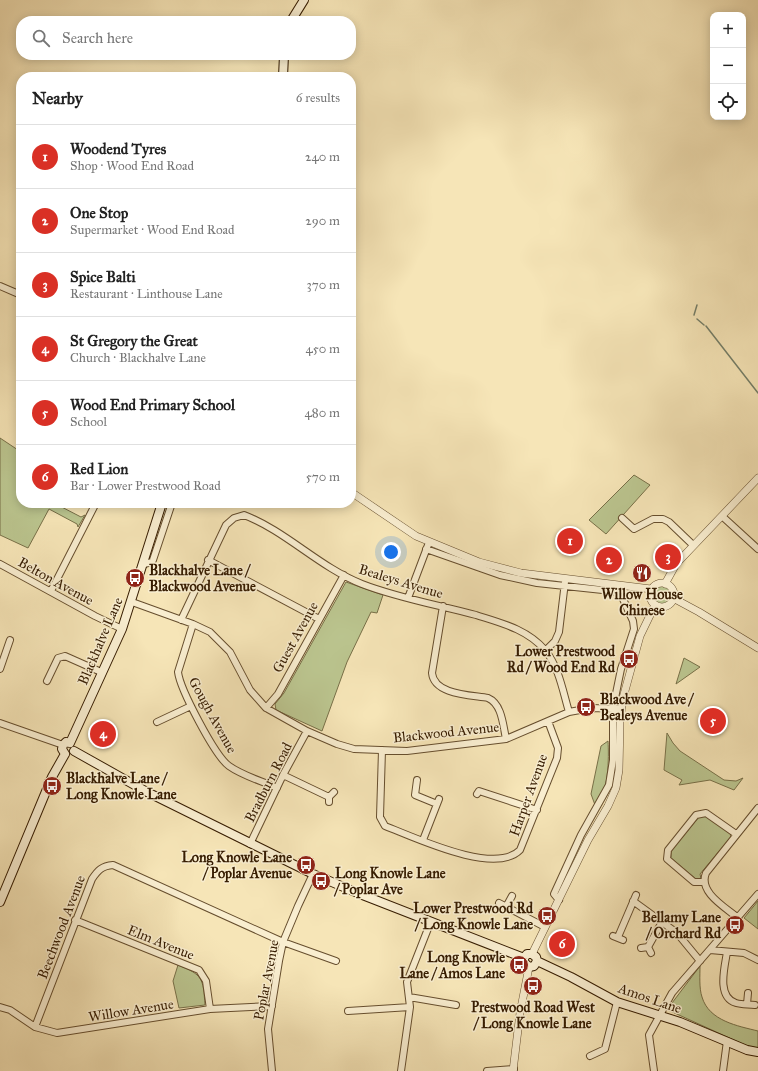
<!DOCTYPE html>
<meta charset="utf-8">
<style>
:root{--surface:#fff;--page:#f6f6f6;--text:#222;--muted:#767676;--line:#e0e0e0;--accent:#d93025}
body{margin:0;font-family:"IM FELL Great Primer",serif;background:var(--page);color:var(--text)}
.controls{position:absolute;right:12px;top:12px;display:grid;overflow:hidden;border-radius:8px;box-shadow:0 2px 10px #0003}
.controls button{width:36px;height:36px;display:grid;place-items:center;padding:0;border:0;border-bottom:1px solid var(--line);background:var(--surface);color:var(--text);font:20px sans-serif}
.you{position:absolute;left:391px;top:552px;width:14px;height:14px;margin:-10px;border:3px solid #fff;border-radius:50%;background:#1a73e8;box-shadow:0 0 0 6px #1a73e833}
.badge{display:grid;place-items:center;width:26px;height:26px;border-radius:50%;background:var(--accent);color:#fff;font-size:13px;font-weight:700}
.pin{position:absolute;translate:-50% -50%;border:2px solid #fff;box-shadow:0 1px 4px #0006}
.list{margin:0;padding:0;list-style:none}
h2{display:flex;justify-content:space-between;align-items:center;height:52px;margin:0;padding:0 16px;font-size:17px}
h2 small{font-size:13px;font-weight:400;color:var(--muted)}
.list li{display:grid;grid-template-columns:26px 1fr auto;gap:12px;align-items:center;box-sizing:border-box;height:64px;padding:0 16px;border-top:1px solid var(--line)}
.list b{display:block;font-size:15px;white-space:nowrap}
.list p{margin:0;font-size:13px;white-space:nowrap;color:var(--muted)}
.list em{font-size:13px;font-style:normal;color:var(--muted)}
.icon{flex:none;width:22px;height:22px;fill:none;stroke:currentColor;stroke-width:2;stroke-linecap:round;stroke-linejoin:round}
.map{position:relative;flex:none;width:758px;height:1071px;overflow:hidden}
.search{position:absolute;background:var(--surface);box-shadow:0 2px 10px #0003;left:16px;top:16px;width:340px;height:44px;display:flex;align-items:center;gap:10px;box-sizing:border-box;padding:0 14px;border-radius:16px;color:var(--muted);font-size:15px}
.panel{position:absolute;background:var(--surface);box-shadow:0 2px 10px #0003;left:16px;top:72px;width:340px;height:436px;border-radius:16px}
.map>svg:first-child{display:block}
</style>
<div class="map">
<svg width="758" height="1071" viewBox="0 0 758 1071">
<rect width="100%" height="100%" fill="#f6e5b7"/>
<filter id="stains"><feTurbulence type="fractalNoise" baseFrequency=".005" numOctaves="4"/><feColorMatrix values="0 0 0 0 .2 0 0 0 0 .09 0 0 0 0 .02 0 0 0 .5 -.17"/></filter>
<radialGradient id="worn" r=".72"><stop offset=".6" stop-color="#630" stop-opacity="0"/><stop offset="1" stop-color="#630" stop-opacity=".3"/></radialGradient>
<path fill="#bbc58f" stroke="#787048" d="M0,438L21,452V503H54L81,517L85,515L78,527L77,524L49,509L28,548L0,535Z
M634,475L650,485L606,534L589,520Z
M346,582L383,595L377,613L371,612L347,662L322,731L276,710L275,704L284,693Z
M653 595a9 9 0 1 1 18 0a9 9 0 1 1-18 0Z
M684,658L700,667L676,684Z
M667,733L673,743L680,751L724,780L736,781L743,778L734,790L710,780L679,785L682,780L664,770Z
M608,741C609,757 609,795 595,805L591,794L601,746Z
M703,816H707L730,833L731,837L700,874L701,879H696L671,858V851L699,817Z
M758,901V929L744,918Z
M178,965C203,975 203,978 205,1005L179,1008L173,981Z
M700,966C700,976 699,988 702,997C709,1021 738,1026 758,1031V1048L747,1046L668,1010L672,1003Z"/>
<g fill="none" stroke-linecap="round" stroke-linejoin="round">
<path stroke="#747e68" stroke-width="1.5" d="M694,315L697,305
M697,319L704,325
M706,326L758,393"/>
<g stroke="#664e2e" stroke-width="8">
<path id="minor" d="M0,286L21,295
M723,517L758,549
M622,518L634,529L653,519H663L669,522L693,545
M426,549L500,575L537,583L612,591L617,592L623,599L633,621L634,629L621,669L613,708V760L609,785L581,835L554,894L559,900
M208,560L319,619
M0,564L95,616L122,629
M144,564L152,562L153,560L172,503
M51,591L96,503
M408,598L428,545
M132,602L193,624L210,632L230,652L250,690L266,708L307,731L337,744L354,749L407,751L506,739L569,712L591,708L621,709
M443,606L432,673C434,695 471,695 488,698C502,704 503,725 506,739
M181,620L226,525L234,518L244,515C286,531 319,567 362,584C398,598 438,605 476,615C501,623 527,629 545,650C559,667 563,692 569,712
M193,624L178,672C180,689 215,756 229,766C243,776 262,781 277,788
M545,651L555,641L559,632L565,582
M0,669L10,640
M47,681L58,658L65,656L101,672
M266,708L278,694L344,575
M157,722L191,706
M0,723L63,745
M382,750L380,817L385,826C414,837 495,876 520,850L557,758L558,748L548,721
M283,775L329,797
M417,780L415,795L437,804
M477,794L479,791L537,810
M329,802V797L334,792
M423,840L439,799
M250,844L283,775L307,731
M704,882H694L667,859L668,850L696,815L706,813L736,834
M633,901L677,933L700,961
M499,903L545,927
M506,907L512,896
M738,918C725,907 698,892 706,873L758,808
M75,920L199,970L206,981L210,1009
M613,936L623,940
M618,937L636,895
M648,947L662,922
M641,948L648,947L651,953
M710,950L744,953L758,960
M727,952C725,966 716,997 736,1003C742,1005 749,1004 755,1005
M409,997L456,1005
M747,1004L748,993
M0,1007L10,1010L35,1027L57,1033L210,1009L272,1006
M348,1011L410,1007
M35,1027L92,879C98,870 102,866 113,865L283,942L336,961
M590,1056L605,1049L617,1002
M272,1071L268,1029L279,961L283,942L298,906L313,874
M401,1071L410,1007L407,982L431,921
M487,1071L514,1069
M654,1071L649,1035L672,993L758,894
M723,1071L727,1041"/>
</g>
<g stroke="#664e2e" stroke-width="8">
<path id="tertiary" d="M351,492L416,536L479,562L521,573L651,589
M650 595a12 12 0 1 1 24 0a12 12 0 1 1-24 0Z
M665,584L676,564L758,478
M673,598L699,612L758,648
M532,954L588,840L608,806L616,788L619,770L620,721L623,698L640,636L655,605
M513,1071L520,1013L529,967"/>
</g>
<g stroke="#361c01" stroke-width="10">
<path id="secondary" d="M291,21L304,0
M283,77L284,55
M70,743L122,629L162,503
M74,751L147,792L313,874L360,894L524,958
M65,754L62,749L63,745L66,742L70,743
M0,902L52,777L65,754
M524,958V962L529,967L534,966L537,961
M524,958L527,954H532L536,957L537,961
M537,961L571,977L617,1002L680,1022L747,1050L758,1052"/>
</g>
<use href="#minor" stroke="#f9eed0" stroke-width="6"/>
<use href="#tertiary" stroke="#f9eed0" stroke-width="7"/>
<use href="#secondary" stroke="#f9eed0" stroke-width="8"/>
</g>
<defs>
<g id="restaurant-disc" transform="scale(1)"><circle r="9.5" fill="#8f2418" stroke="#f9eed0"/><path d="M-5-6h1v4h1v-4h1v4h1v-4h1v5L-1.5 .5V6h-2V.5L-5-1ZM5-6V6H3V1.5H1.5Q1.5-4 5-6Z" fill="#fff"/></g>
<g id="bus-disc" transform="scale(1)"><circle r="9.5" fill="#8f2418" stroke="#f9eed0"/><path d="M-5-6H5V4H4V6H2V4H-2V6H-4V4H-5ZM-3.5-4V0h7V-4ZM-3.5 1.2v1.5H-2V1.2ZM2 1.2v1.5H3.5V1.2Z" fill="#fff"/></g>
</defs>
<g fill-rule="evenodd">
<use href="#restaurant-disc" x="642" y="573"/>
<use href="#bus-disc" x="135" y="578"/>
<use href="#bus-disc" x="629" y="659"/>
<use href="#bus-disc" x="586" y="707"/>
<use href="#bus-disc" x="52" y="786"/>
<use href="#bus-disc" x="306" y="865"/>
<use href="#bus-disc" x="321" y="881"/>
<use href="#bus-disc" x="547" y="916"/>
<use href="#bus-disc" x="735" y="925"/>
<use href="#bus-disc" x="519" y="965"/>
<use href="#bus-disc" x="533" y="986"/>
</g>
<g text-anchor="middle" stroke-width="3" stroke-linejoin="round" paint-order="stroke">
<g font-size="14" font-weight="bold" fill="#361c01" stroke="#f9eed0" text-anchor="end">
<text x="149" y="575" text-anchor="start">Blackhalve Lane /<tspan x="149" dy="16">Blackwood Avenue</tspan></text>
<text x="642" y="599" text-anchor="middle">Willow House<tspan x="642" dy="16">Chinese</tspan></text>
<text x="615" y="656">Lower Prestwood<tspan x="615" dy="16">Rd / Wood End Rd</tspan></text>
<text x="600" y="704" text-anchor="start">Blackwood Ave /<tspan x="600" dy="16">Bealeys Avenue</tspan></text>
<text x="66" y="783" text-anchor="start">Blackhalve Lane /<tspan x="66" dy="16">Long Knowle Lane</tspan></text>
<text x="292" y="862">Long Knowle Lane<tspan x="292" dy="16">/ Poplar Avenue</tspan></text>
<text x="335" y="878" text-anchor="start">Long Knowle Lane<tspan x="335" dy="16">/ Poplar Ave</tspan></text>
<text x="533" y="913">Lower Prestwood Rd<tspan x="533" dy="16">/ Long Knowle Lane</tspan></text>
<text x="721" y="922">Bellamy Lane<tspan x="721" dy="16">/ Orchard Rd</tspan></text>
<text x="505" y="962">Long Knowle<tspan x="505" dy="16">Lane / Amos Lane</tspan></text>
<text x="533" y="1012" text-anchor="middle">Prestwood Road West<tspan x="533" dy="16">/ Long Knowle Lane</tspan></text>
</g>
<g font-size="14" fill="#361c01" stroke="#f9eed0">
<text transform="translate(56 581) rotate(29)" y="5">Belton Avenue</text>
<text transform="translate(401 581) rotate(17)" y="5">Bealeys Avenue</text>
<text transform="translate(295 637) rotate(-61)" y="5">Guest Avenue</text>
<text transform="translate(100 641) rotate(-67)" y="5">Blackhalve Lane</text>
<text transform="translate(213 715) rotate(61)" y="5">Gough Avenue</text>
<text transform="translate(446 732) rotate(-6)" y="5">Blackwood Avenue</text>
<text transform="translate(268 782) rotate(-63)" y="5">Bradburn Road</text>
<text transform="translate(528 795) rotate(-70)" y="5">Harper Avenue</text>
<text transform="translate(61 927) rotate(-69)" y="5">Beechwood Avenue</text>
<text transform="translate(161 942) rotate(22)" y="5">Elm Avenue</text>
<text transform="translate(266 980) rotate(-79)" y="5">Poplar Avenue</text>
<text transform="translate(650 998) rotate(19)" y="5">Amos Lane</text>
<text transform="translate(131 1010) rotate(-9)" y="5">Willow Avenue</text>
</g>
</g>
<rect width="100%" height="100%" filter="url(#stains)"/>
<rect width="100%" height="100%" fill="url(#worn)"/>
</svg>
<div class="controls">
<button>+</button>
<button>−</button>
<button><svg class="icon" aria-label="locate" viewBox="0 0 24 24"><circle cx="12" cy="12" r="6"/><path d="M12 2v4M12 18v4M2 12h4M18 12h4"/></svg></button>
</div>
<div class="you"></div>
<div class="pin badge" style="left:570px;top:541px">1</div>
<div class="pin badge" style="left:609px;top:560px">2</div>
<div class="pin badge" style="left:668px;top:557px">3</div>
<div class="pin badge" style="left:103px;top:734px">4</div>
<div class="pin badge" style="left:713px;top:721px">5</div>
<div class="pin badge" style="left:562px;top:944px">6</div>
<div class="search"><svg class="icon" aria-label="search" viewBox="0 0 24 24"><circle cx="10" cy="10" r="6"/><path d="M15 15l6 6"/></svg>Search here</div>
<section class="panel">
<h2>Nearby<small>6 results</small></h2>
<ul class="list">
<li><span class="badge">1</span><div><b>Woodend Tyres</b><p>Shop · Wood End Road</p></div><em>240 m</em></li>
<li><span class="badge">2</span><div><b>One Stop</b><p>Supermarket · Wood End Road</p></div><em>290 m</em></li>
<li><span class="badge">3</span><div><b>Spice Balti</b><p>Restaurant · Linthouse Lane</p></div><em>370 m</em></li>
<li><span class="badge">4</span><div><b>St Gregory the Great</b><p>Church · Blackhalve Lane</p></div><em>450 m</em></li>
<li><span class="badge">5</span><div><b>Wood End Primary School</b><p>School</p></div><em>480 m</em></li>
<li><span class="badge">6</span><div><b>Red Lion</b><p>Bar · Lower Prestwood Road</p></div><em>570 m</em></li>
</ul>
</section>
</div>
